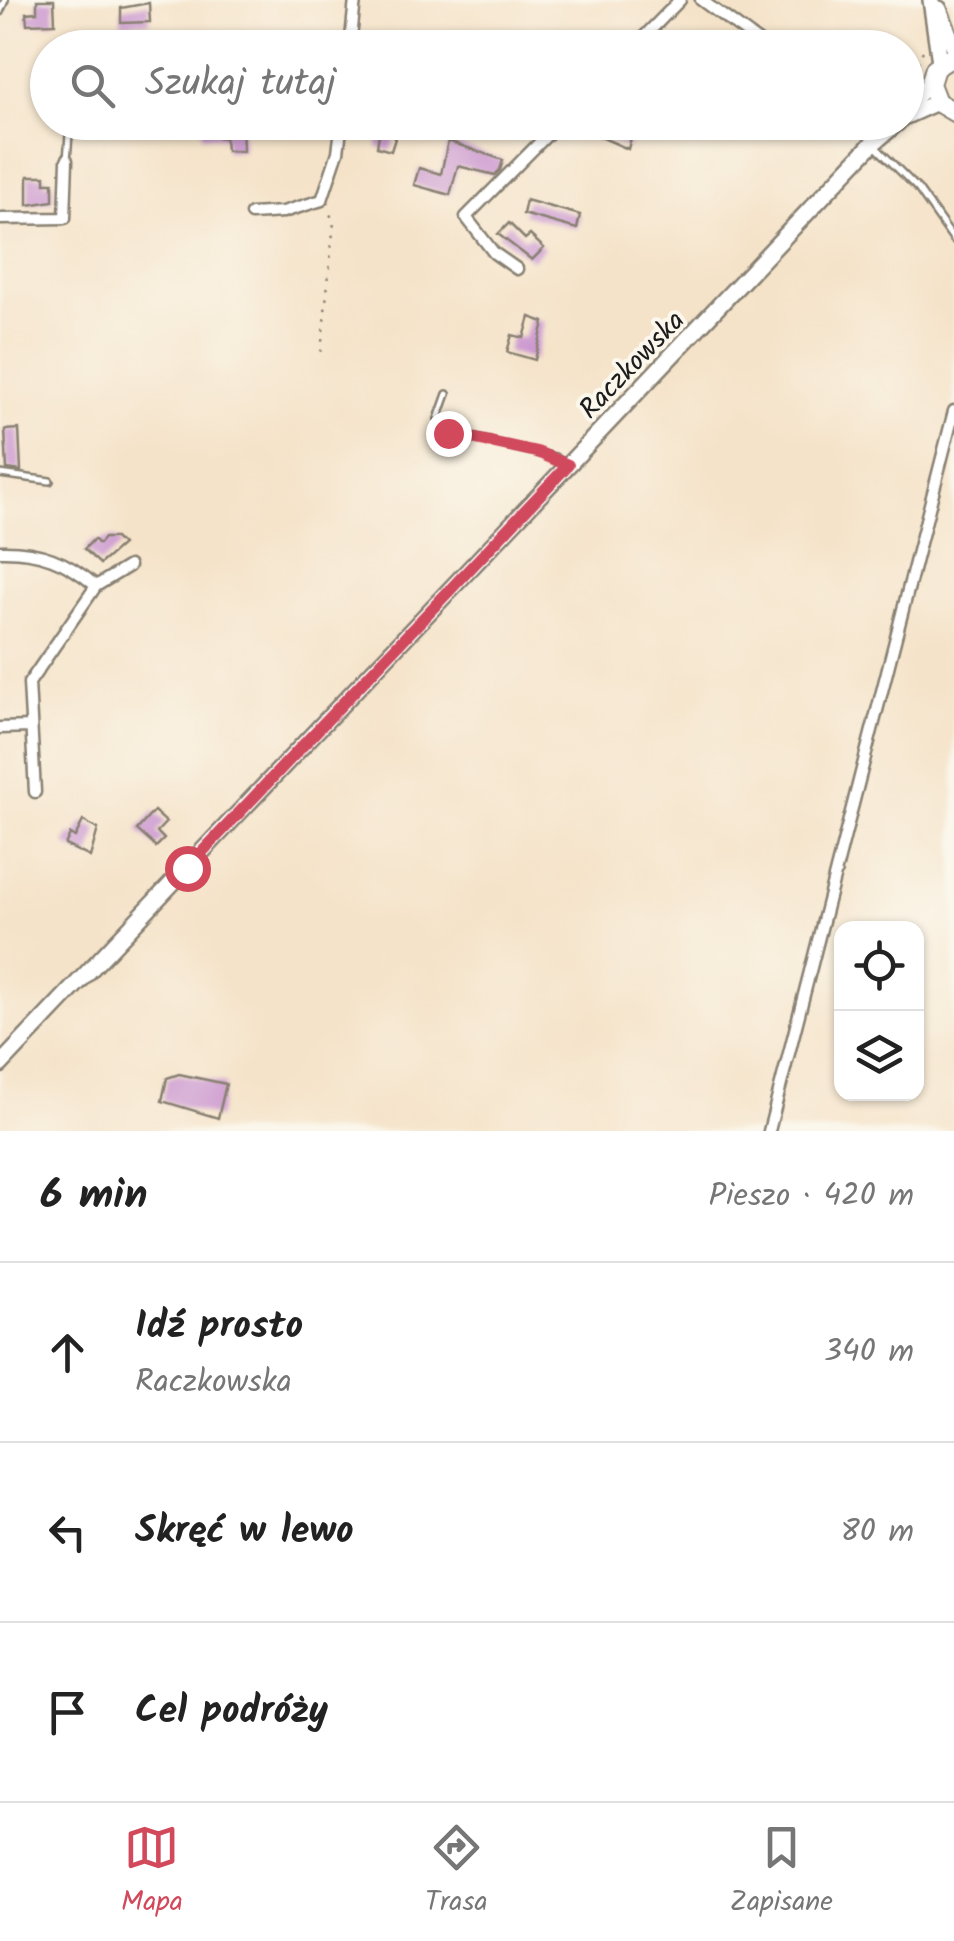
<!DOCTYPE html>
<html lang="pl">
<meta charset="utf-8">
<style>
:root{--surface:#fff;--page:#f6f6f6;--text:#222;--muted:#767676;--line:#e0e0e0;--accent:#d1495b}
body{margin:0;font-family:Kalam,sans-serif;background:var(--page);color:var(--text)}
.controls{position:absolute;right:30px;bottom:30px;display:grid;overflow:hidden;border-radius:20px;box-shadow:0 2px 8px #0004}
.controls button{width:90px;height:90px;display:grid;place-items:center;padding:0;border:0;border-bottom:2px solid var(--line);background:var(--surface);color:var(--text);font:50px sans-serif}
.stop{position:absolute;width:30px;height:30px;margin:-22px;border:8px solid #d1495b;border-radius:50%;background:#fff}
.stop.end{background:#d1495b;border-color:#fff;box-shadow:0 2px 10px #0008}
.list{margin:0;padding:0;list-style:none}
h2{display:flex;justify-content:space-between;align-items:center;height:130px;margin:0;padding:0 40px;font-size:42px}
h2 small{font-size:32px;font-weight:400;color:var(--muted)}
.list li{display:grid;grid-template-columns:65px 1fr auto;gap:30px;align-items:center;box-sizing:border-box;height:180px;padding:0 40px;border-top:2px solid var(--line)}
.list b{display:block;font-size:38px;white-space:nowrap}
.list p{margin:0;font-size:32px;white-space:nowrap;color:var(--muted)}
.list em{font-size:32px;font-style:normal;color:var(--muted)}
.icon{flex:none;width:55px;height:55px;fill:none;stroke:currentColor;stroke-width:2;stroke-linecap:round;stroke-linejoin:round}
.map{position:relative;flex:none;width:954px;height:1131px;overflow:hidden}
.search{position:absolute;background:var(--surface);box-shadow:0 2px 8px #0004;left:30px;right:30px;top:30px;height:110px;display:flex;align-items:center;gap:25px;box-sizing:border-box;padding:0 35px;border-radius:55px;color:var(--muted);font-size:38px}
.sheet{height:670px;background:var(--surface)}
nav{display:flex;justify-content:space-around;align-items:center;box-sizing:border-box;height:140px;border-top:2px solid var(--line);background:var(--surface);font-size:28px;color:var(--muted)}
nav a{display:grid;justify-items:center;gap:5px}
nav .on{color:var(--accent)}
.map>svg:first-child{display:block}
</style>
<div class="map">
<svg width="954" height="1131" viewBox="0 0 954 1131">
<rect width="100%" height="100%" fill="#fbf7ec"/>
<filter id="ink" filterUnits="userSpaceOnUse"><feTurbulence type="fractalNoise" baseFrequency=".01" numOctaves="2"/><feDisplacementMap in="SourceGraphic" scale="20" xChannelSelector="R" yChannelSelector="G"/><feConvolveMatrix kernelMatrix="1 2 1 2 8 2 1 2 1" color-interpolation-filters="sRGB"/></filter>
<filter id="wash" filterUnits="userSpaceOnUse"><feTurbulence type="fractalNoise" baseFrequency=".0048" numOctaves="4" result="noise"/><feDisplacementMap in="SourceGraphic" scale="40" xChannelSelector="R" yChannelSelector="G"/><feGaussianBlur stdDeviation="2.25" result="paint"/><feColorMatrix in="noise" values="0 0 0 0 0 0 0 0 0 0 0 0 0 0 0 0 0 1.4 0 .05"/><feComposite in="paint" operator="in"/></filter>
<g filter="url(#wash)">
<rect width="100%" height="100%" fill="#f5e3c9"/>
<g id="blocks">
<path fill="#cb96cf" d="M37,0H54L55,23L27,24L26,13L37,12Z
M149,3L150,22L121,23V8Z
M210,122H242L243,151H226L225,138L202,135V125Z
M366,122L398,129L391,151L377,147L379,134L364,130Z
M599,123L633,130L628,149L596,135Z
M448,141L503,160L500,170L495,175L458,166L450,195L414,185L419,168L441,174Z
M28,176H45V183H53V201L28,205Z
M526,200L580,215L577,229L523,214Z
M509,223L525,239L530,235L544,248L532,260L498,234Z
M530,317L544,322L535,360L507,352L512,335L524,338Z
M19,429L21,471L7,469L5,430Z
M104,538H115L122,545L100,564L84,549L94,539L99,544Z
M154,811L166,822L157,832L164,839L156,847L137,830Z
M83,821L98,829L90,857L65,845L70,834L75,837Z
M179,1074L226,1084L218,1118L162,1101L167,1078Z"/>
</g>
</g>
<g filter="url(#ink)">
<use href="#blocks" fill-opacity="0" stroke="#888072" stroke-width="2.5"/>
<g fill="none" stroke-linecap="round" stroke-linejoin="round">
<g stroke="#888072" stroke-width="10">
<path id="lane" d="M0,12L5,0
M875,146L918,189L954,240
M67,160L70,122
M447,394L438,419L442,430L555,457L565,464
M0,474L50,481"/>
</g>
<g stroke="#888072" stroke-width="15">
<path id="street" d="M701,0L767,48
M350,48L355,0
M633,48L680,0
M870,122L885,132
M251,214L283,212L322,200L338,152L342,122
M0,219L65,218L67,160
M517,269L494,253L466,217L560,122
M0,551C39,550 67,561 96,586
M0,728L31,727
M35,792L29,683L96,586L129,566
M769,1131L954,411"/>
</g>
<g stroke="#888072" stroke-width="20">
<path id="secondary" d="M931,0L940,62
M939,9L954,47
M906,104L930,84
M906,116L937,102
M0,1065L872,144L898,122"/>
</g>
<g stroke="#888072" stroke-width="22">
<path id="primary" d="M954,56L935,68L930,84L937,102L954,112"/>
</g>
<path stroke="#888072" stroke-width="2.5" stroke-dasharray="2.5 8" stroke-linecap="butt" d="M909,82L926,44
M321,352L334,222L328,210"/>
<use href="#lane" stroke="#fff" stroke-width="5"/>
<use href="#street" stroke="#fff" stroke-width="10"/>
<use href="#secondary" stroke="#fff" stroke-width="15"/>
<use href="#primary" stroke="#fff" stroke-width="18"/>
</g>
</g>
<g fill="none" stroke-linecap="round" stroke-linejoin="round" filter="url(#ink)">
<path stroke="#d1495b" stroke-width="12" d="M187,868L568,465L537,452L448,433"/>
</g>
<g text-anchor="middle" stroke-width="8" stroke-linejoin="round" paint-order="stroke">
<g font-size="28" fill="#1c1c1c" stroke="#fbf7ec">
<text transform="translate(631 364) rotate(-46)" y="10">Raczkowska</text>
</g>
</g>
</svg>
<div class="controls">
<button><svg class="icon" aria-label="locate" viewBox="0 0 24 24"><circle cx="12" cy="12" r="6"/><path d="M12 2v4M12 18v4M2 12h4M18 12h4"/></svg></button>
<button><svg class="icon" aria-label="layers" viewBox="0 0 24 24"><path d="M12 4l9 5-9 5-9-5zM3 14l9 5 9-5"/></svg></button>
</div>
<div class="stop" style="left:187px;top:868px"></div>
<div class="stop end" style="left:448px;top:433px"></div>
<div class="search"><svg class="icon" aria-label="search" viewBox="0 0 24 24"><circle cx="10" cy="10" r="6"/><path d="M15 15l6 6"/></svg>Szukaj tutaj</div>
</div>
<section class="sheet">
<h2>6 min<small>Pieszo · 420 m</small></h2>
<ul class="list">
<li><svg class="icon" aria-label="ahead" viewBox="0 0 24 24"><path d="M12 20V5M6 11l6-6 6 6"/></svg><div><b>Idź prosto</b><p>Raczkowska</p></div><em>340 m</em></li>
<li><svg class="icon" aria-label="left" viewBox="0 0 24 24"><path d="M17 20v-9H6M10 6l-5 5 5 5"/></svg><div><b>Skręć w lewo</b></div><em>80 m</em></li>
<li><svg class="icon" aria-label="arrive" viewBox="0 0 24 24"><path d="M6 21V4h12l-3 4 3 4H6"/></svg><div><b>Cel podróży</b></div></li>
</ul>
</section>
<nav>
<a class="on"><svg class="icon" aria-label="map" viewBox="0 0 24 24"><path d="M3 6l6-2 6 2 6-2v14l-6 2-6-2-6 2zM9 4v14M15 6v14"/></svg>Mapa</a>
<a><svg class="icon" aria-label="directions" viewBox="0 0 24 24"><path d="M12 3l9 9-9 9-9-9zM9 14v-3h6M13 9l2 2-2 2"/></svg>Trasa</a>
<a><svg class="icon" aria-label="saved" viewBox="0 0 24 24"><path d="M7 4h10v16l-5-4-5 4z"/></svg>Zapisane</a>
</nav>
